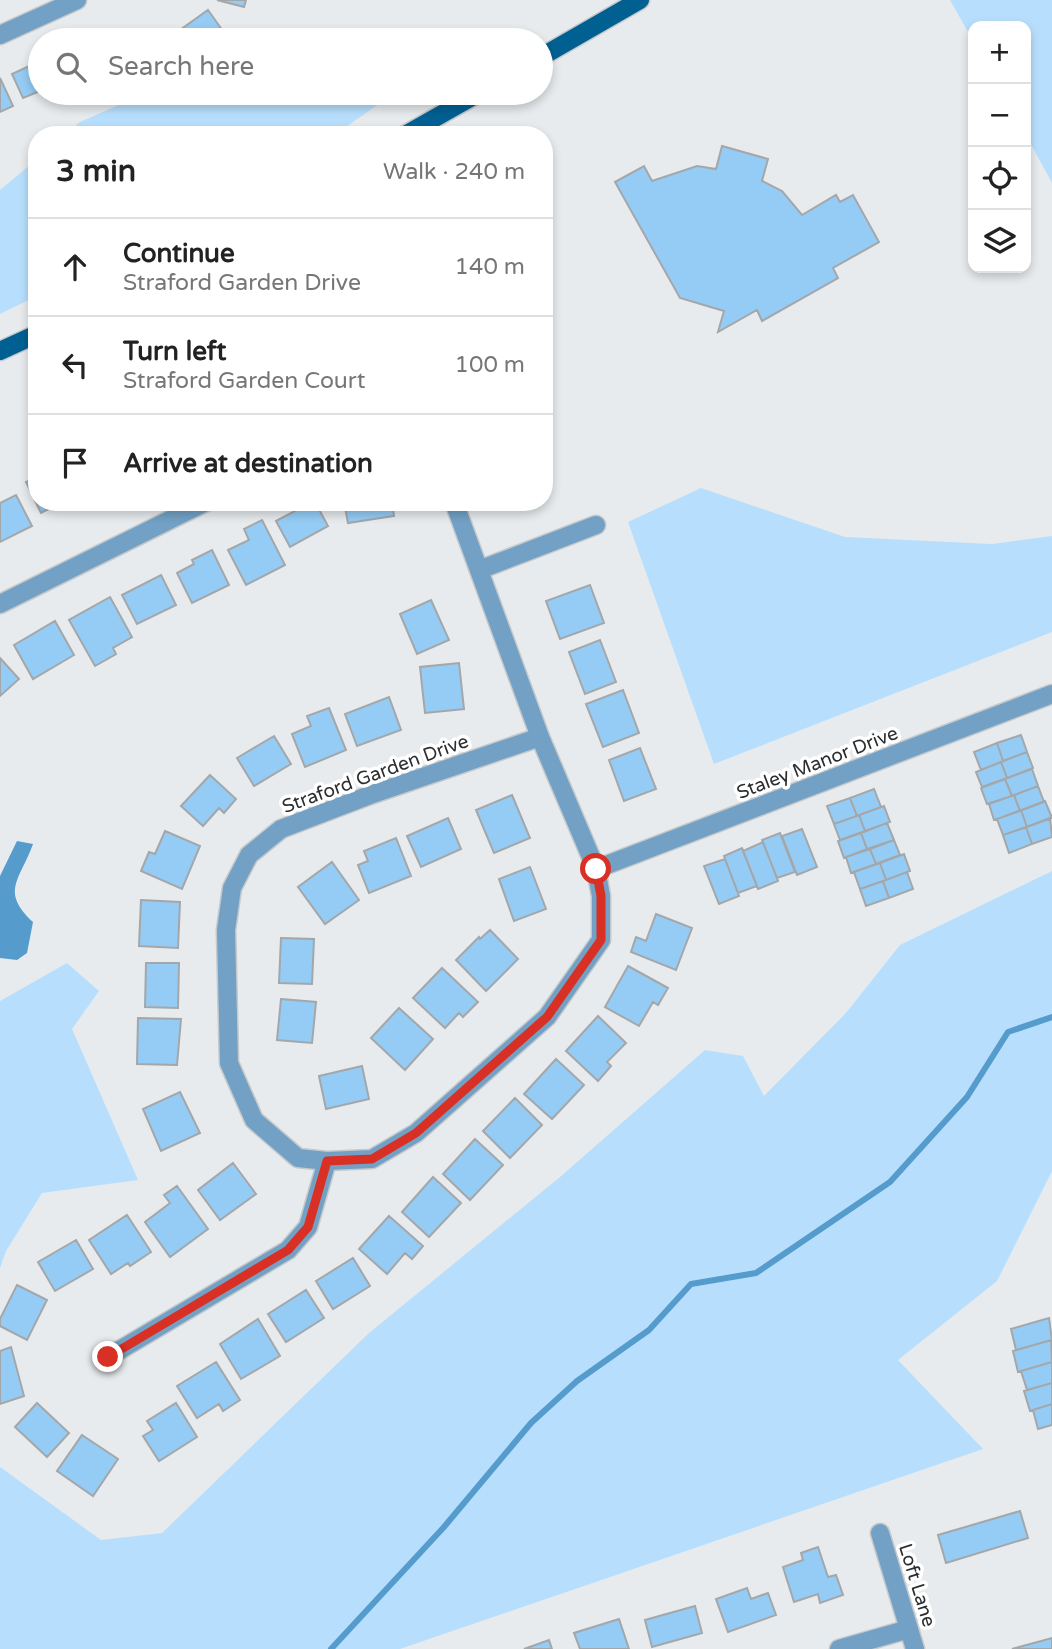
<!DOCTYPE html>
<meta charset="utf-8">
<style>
:root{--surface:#fff;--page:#f2f2f2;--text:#222;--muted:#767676;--line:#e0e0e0}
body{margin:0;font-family:"Varela Round",sans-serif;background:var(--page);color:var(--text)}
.controls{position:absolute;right:21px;top:21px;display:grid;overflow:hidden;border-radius:14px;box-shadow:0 4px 10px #0003}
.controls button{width:63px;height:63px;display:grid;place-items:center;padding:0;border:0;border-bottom:2px solid var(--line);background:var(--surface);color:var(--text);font:35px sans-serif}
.stop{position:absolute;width:21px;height:21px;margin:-16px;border:5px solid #d93025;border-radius:50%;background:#fff}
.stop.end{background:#d93025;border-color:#fff;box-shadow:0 2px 7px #0008}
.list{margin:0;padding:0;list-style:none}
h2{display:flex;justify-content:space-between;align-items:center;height:91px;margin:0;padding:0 28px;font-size:30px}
h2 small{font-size:23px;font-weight:400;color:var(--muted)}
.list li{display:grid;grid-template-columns:46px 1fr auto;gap:21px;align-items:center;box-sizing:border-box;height:98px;padding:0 28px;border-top:2px solid var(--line)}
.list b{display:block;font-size:26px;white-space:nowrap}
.list p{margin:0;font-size:23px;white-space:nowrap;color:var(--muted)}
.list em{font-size:23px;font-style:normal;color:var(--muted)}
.icon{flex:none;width:38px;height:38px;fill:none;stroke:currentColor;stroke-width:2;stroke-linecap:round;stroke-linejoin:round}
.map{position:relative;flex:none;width:1052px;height:1649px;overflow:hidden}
.search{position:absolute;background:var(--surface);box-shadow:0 4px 10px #0003;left:28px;top:28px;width:525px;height:77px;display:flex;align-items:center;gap:18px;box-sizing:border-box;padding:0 24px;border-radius:38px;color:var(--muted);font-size:26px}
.panel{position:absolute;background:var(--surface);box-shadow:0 4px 10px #0003;left:28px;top:126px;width:525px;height:385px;border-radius:28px}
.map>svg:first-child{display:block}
</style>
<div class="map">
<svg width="1052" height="1649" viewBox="0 0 1052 1649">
<rect width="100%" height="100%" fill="#e7ebed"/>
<path fill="#b7dffd" d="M950,0H1052V183L1026,135V26H973V41Z
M146,93H395L334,135H65L80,122Z
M37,159V296L0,314V190Z
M701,488L845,537L992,544L1052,536V632L714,764L628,522Z
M1052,871V1171L997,1281L898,1360L983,1449L400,1649H0V1467L101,1540L162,1533L369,1333L560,1177L705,1050L743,1056L764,1096L846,1013L900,945Z
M67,963L99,991L72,1029L138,1180L42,1193L6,1251L0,1268V1001Z"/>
<path fill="#559bcc" d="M17,841L33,844C20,880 0,891 33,922L27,953L17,960L0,958V876Z"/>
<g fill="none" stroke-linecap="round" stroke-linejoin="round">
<path stroke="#559bcc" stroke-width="6" d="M331,1649L444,1527L531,1423L577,1381L649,1330L691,1284L756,1273L890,1182L967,1097L1008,1032L1052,1017"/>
</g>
<path fill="#95ccf5" stroke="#a4a7aa" stroke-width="2" d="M217,0H246L244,7Z
M208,10L225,34L216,40H166Z
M40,61V91L23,98L12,74Z
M0,78L13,106L0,112Z
M722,146L768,159L762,181L782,191L802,215L836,195L840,202L853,195L879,242L833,268L838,278L762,321L757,310L718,332L724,311L680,298L615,182L644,166L652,181L697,166L716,169Z
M37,477V502H62L41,513L26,482Z
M16,495L32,526L0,542V503Z
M300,502H315L328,526L290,547L276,521L297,510L294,506Z
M344,502H392L394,516L348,523Z
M262,520L285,565L246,585L228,550L249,540L244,529Z
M212,550L229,585L192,603L177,573L194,564L192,560Z
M161,575L176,605L137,624L122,595Z
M590,585L604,623L560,639L546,601Z
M110,597L132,637L113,648L116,654L95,666L69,620Z
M431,600L449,640L417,654L400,614Z
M55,621L74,655L33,679L14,645Z
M600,640L616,682L585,694L569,652Z
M0,658L19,679L0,696Z
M459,663L464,709L425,713L420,667Z
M623,690L639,733L603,747L586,704Z
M389,697L401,730L357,746L345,714Z
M329,708L346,750L305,767L292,734L311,726L307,716Z
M1021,735L1027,752L1003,761L997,743Z
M274,736L291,764L254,786L237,758Z
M997,743L1003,761L981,770L974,752Z
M640,748L656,789L624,801L609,760Z
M1027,752L1033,768L1007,778L1001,762Z
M1001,762L1007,778L982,787L976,772Z
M1032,769L1038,786L1012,796L1005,779Z
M210,775L236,799L224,813L219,808L203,826L181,806Z
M1005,779L1012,796L987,804L981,788Z
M1038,786L1044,802L1020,811L1014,795Z
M874,789L881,807L857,816L850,798Z
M512,795L530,838L494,853L476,810Z
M1014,795L1020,811L994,820L989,804Z
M850,798L857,816L834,824L827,806Z
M1045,801L1052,818L1027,827L1021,810Z
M884,806L890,822L865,831L859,815Z
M1021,810L1027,827L1003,835L997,819Z
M859,815L865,831L840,840L834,824Z
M448,818L461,849L421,867L407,836Z
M1050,818L1052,837L1032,844L1026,827Z
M887,823L894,840L867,849L861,833Z
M1026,827L1032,844L1009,853L1003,835Z
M802,829L817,867L797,875L782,836Z
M165,831L200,846L182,889L141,871L149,852L155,854Z
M780,833L795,872L777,878L762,840Z
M861,833L867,849L844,858L838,841Z
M396,838L411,876L369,893L358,865L368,861L364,851Z
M894,840L900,855L876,864L870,849Z
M763,842L778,881L758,889L743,851Z
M742,848L757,886L738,893L724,856Z
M870,849L876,864L851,873L846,857Z
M904,854L910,871L886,880L880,863Z
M725,859L739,896L719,904L704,866Z
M332,862L359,900L325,924L298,887Z
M880,863L886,880L860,889L854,872Z
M530,867L546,909L514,921L499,879Z
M907,872L913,889L889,898L883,881Z
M883,881L889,898L866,906L860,889Z
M141,900L180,902L178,948L139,946Z
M656,914L692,928L676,970L631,952L636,937L646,941Z
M490,930L518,959L486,991L456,960L479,937L480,939Z
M281,938L314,939L312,984L279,983Z
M146,963H179L178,1008L145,1007Z
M628,966L668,988L658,1005L653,1002L639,1026L605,1007Z
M442,968L478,1002L463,1017L459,1013L445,1028L413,998Z
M281,999L316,1002L312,1043L277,1040Z
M399,1008L433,1039L405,1070L371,1038Z
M598,1016L626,1043L607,1062L611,1066L598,1081L566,1051Z
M138,1018L181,1019L177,1065L137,1064Z
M556,1059L584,1085L552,1119L524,1094Z
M362,1066L369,1099L326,1109L319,1076Z
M180,1092L200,1133L161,1151L143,1109Z
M515,1098L542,1125L510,1158L483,1131Z
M475,1139L503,1165L470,1200L443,1174Z
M233,1163L256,1194L220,1220L198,1190Z
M433,1177L461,1203L429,1237L402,1212Z
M177,1186L208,1229L170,1257L145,1222L170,1203L164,1195Z
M127,1215L151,1252L130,1266L128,1263L111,1274L89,1240Z
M389,1216L423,1246L412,1259L405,1253L387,1274L359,1249Z
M76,1240L93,1269L55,1291L38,1262Z
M353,1258L370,1286L333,1309L316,1281Z
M17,1285L47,1300L27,1340L0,1326V1319Z
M306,1290L324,1318L286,1342L268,1314Z
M1049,1318L1052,1340L1016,1350L1011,1329Z
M258,1319L280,1356L241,1379L220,1344Z
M1051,1340L1052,1362L1018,1372L1013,1351Z
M11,1347L24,1396L0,1404V1351Z
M216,1362L240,1400L223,1411L219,1404L197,1418L177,1386Z
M1052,1362V1383L1027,1390L1021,1371Z
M1052,1383V1404L1030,1411L1024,1391Z
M37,1403L69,1433L47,1457L15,1427Z
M176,1403L197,1437L159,1461L143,1436L153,1430L147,1421Z
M1052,1404V1425L1038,1429L1033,1410Z
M82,1435L118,1459L93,1496L57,1471Z
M1020,1511L1028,1538L946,1563L938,1535Z
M818,1547L828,1577L836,1575L843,1595L820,1603L818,1594L794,1602L783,1567L803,1560L801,1553Z
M747,1588L751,1599L768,1593L776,1615L728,1632L716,1599Z
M695,1606L702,1633L652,1647L645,1620Z
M619,1619L629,1649H580L574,1633Z
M1052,1638V1649H1012Z
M549,1640L552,1649H524Z"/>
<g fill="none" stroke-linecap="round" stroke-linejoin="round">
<g stroke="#c5c9cb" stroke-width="21">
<path id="minor" d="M0,35L77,0
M454,502L540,737L596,869L601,896V940L547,1017L416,1133L372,1159L327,1161L298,1158L254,1120L229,1063L226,930L232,888L249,855L281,829L370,795L540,737
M479,570L596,525
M0,604L206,502
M596,869L1052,694
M108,1357L288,1250L308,1227L327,1161
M880,1533L915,1649
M839,1649L909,1629"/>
</g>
<g stroke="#c5c9cb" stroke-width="21">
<path id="major" d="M541,57L640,0
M405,135L479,93
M0,351L37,334"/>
</g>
<use href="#minor" stroke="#72a1c5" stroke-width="18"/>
<use href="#major" stroke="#006092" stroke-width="18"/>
</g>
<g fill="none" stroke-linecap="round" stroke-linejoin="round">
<path stroke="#d93025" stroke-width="9" d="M108,1357L288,1250L308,1227L327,1161L372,1159L416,1133L547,1017L601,940V896L596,869"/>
</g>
<g text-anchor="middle" stroke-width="7" stroke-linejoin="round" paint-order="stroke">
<g font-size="19" fill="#2b2d2e" stroke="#fff">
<text transform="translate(817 762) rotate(-21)" y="7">Staley Manor Drive</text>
<text transform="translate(375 773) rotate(-20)" y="7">Straford Garden Drive</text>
<text transform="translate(918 1585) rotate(73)" y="7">Loft Lane</text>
</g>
</g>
</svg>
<div class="controls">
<button>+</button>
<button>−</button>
<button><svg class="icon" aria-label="locate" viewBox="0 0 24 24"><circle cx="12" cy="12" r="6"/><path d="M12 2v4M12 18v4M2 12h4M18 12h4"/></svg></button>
<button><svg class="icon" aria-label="layers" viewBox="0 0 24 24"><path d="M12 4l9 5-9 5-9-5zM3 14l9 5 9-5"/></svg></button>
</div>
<div class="stop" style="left:596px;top:869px"></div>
<div class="stop end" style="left:108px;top:1357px"></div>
<div class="search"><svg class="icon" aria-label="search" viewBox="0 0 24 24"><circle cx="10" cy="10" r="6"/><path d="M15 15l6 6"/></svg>Search here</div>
<section class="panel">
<h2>3 min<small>Walk · 240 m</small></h2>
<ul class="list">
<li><svg class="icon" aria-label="ahead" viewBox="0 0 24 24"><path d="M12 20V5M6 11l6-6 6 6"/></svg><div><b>Continue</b><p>Straford Garden Drive</p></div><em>140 m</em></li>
<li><svg class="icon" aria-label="left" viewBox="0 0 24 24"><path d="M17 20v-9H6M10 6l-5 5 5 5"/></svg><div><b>Turn left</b><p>Straford Garden Court</p></div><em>100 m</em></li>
<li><svg class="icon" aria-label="arrive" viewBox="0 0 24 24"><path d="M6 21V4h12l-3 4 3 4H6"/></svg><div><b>Arrive at destination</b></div></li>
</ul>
</section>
</div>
